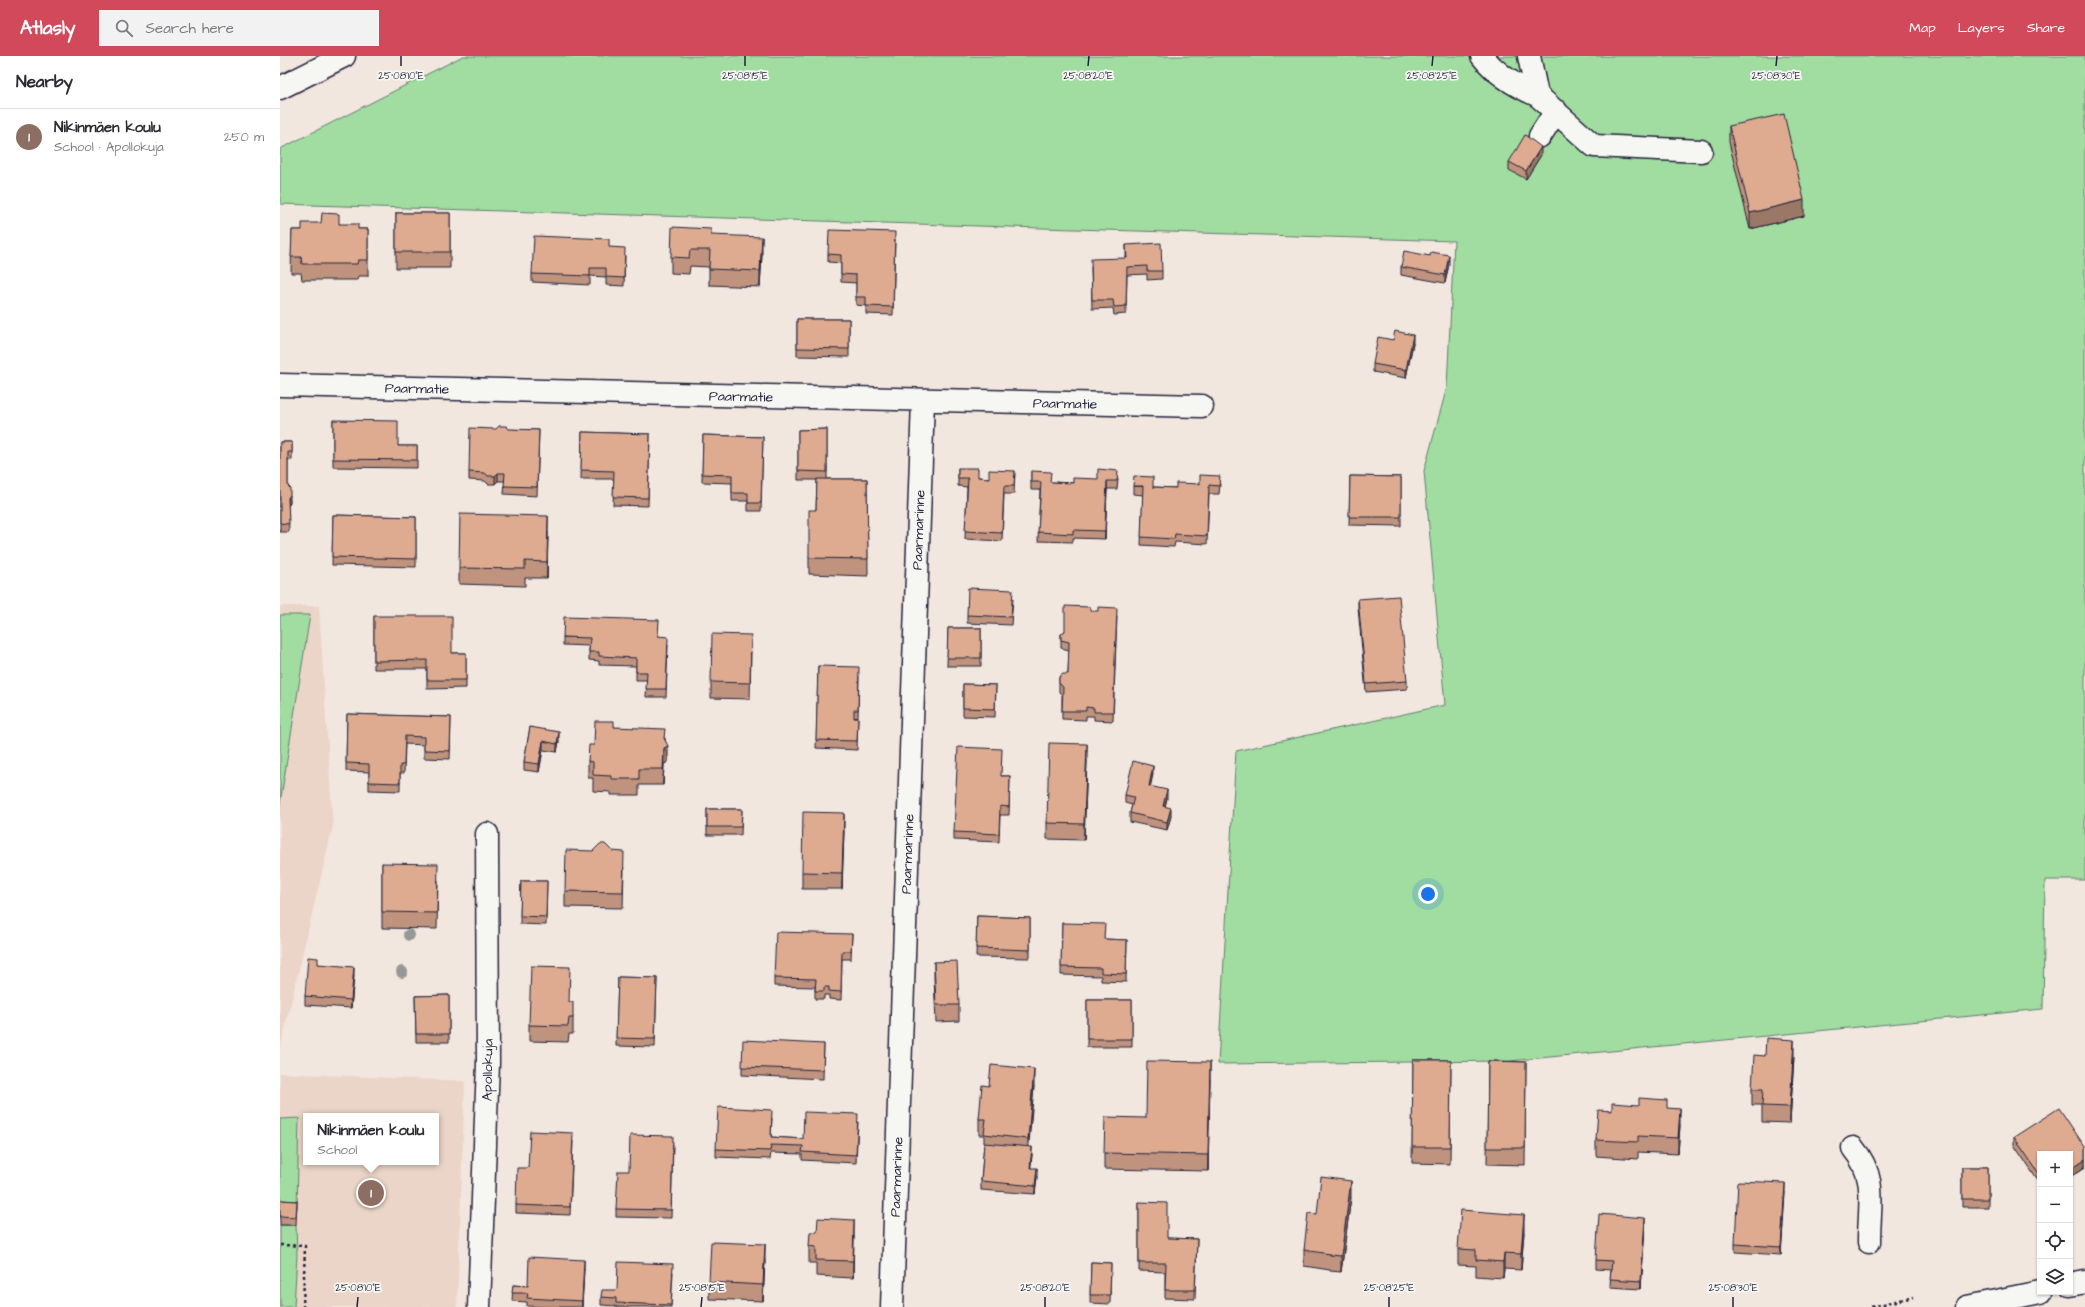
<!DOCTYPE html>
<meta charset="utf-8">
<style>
:root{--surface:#fff;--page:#f2f2f3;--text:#2b2b33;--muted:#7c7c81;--line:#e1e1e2;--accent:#d1495b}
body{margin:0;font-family:"Architects Daughter",sans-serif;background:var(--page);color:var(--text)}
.controls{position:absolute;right:12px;bottom:12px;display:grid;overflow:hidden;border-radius:0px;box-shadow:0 1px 3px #0004}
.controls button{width:36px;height:36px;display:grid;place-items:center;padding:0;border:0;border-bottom:1px solid var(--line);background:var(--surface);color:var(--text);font:20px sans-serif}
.you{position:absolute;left:1148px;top:838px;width:14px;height:14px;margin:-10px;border:3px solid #fff;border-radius:50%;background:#1a73e8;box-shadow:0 0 0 6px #1a73e833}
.badge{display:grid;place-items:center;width:26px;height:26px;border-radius:50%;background:var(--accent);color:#fff;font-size:13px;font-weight:700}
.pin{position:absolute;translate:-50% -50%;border:2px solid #fff;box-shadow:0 1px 4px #0006}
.popup{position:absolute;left:23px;top:1057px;width:136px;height:52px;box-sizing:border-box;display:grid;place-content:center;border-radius:0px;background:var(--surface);filter:drop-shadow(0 1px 3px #0005);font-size:13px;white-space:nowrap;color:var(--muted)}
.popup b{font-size:15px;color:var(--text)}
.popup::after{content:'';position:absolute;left:50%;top:100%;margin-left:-8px;border:8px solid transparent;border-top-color:var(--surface)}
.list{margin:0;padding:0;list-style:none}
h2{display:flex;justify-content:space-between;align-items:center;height:52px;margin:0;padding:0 16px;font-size:17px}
h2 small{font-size:13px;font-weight:400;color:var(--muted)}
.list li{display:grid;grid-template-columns:26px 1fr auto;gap:12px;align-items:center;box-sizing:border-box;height:56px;padding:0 16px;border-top:1px solid var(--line)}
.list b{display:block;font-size:15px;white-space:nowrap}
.list p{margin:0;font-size:13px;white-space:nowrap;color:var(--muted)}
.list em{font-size:13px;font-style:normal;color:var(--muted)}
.icon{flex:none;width:22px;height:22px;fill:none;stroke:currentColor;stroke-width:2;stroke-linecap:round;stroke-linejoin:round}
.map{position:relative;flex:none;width:1805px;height:1251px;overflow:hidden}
header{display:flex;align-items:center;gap:24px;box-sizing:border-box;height:56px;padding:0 20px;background:var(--accent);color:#fff}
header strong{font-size:19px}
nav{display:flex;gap:22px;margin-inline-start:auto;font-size:14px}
.search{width:280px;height:36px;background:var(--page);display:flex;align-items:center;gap:10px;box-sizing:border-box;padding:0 14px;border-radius:0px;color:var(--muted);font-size:15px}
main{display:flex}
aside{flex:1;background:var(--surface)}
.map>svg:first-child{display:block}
</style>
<header>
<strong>Atlasly</strong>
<div class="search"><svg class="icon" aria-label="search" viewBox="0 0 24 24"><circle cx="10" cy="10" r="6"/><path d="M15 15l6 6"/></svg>Search here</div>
<nav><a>Map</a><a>Layers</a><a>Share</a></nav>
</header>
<main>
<aside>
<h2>Nearby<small></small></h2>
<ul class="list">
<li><span class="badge" style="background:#8d6e63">1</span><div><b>Nikinmäen koulu</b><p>School · Apollokuja</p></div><em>250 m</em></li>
</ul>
</aside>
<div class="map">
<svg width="1805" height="1251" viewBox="0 0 1805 1251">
<rect width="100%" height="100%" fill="#f1e7df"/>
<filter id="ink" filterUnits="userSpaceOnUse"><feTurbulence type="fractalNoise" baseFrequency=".025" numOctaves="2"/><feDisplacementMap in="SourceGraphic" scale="8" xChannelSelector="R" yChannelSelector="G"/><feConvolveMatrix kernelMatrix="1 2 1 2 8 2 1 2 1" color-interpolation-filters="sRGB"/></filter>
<g filter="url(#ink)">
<path fill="#ebd5c8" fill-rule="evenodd" d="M0,550H39L53,770L0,993Z
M0,1017L185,1025L177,1251H0ZM26,1060H156V1106H26Z"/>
<path fill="#a1dca1" stroke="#627f6e" d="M183,0H1805V824H1765L1763,953L1229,1005L938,1008L956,695L1165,649L1144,415L1167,331L1174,185L0,148V93Z
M0,559H30L0,748Z
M19,1062L17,1153H0V1063Z
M0,1169H16L17,1199L14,1251H0Z"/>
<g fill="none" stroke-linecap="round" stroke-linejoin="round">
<g stroke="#22223b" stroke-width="25">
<path id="minor" d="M1202,0C1217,19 1235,30 1257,39
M1249,0L1257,39L1314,90L1421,95
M0,32L64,0
M1260,80L1276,55
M0,329L922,350
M1573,1092C1598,1122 1589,1148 1589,1186
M1790,1229L1805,1226
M199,1251L208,1007L207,778
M612,1251L643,344
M1687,1251L1760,1236"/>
</g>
<path stroke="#22223b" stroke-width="2.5" stroke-dasharray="3 3" stroke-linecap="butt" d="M0,1189L25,1190L23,1251
M1591,1251L1633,1241"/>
<use href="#minor" stroke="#f6f6f2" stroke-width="22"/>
</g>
<g fill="#949996">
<circle cx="129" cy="879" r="6"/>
<circle cx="122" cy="916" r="6"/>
</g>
<path fill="#bf937d" stroke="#22223b" d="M1449,70L1524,160L1470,173L1449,86Z
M1261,99L1246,123L1229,114V106Z
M116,157H170V212H116Z
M59,168L78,173H88V220H78L77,224H22L21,217H11L12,174H22Z
M431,179L482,198L480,231L429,229V211L410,210L409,218L391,217V201Z
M615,184L613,259L586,258V250L576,249V227L561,226V207L548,206V198Z
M846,189L882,215V223L867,224V218L847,219L846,258L834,259L833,252L812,253L811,211L846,202Z
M329,191L345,200L344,230L326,229V221L310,220V229L252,226V218Z
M1150,200L1169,208L1165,227L1121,219V211Z
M517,263H569V301L517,300Z
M1113,284L1133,287L1126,322L1093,316V308Z
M53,364L118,390H137V412L53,411Z
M216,373L259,374L257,440L224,438L225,425H218L215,428H208L205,425L189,424V416Z
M547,373V423H587L588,520L529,518V502L536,454L537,424H518V374Z
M302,376L370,378L368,450L333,449L334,423H301Z
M423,379L483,381L481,455H468V445H452V427L422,426Z
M0,386H12V404H8V430L10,447L8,450L9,476H0Z
M678,412L698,421L709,422L735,415L734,438H724L722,485L685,483L687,431L678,430Z
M751,415L771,426L793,427L838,423L837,433H827L825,483L793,482V486L758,485L760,434H751Z
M1070,420L1121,421V470L1069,469Z
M920,428H940L939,438H929L927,488L895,486L894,491L861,489L863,439L853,438V430L896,432Z
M53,459L136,461V511L52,509Z
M268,476L267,522H245V530L179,528V512Z
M733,542L731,569L687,567V559Z
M1078,543L1127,625V633L1086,636L1078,552Z
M810,555L837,560L833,665L814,664V660H806V664L782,663V639L779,636V621L788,618L789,594L781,592V578Z
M94,560L172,597H186V632L147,633V613H94Z
M668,572H701V610H667Z
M379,580L388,589L386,641H366L367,624H356V610L319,609V605L309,604V590L283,589V581Z
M471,595L470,643L431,642V626Z
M538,610L579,620L578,662H574H578L577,694L536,692Z
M683,628L716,629L715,661L683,660Z
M67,658L171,661L170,703L144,702V689L125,688L124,717H120V735L89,734V716L66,715Z
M250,671L279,685L277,696L263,694L259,716L244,714V706Z
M334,671L385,682L388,706L384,708L383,729H359V739H331V736L313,735V722H308V705L314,689Z
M807,704L804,784L767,783V767Z
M873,718L870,730L887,742L885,751L891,760L887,774L850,766V757L852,749L845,747V739Z
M721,720H730L729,759H720L719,786L674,784V776Z
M427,753H462L461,779H427Z
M564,774L562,833H522V816Z
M313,795L344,812L343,852L285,851V835Z
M102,807L158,824L157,873L102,872Z
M241,825H267L266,869L240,868Z
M697,860L750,862V902L696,901Z
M782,867L824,883L847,884L846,926L821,925V920L781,919Z
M572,878L571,903H562L561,944L549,943V939H544V943H535V931L494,930V922Z
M654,906L679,949V965L656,966L654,922Z
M38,908L74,919L71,952L25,949V940Z
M338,921L377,922L375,991L336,990Z
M169,939V986H136L135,940Z
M807,944H852V991H807Z
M290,946L293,962V978H289L288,986L249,985V969Z
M544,988L543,1023L462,1019V1011Z
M1485,1000H1514L1510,1067L1482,1066V1049H1472V1033Z
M1133,1004H1171L1170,1108L1132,1107Z
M1208,1005L1246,1006L1245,1109L1207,1108Z
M930,1023L928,1115L824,1113V1097L866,1062Z
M709,1030H754L748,1091L752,1099L750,1112L757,1121L755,1138L701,1134V1125L704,1087V1079H699V1063Z
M1387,1052L1400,1069L1398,1098L1358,1096V1103L1316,1100V1084L1332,1055Z
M492,1062L491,1081L523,1083L578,1066L576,1107L522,1104V1098L491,1097L490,1103L436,1101V1093Z
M1734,1081L1805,1091V1111L1790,1121V1098H1760V1128L1734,1089Z
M293,1085L290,1159L236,1157V1149L248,1112Z
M393,1088L391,1162L336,1161V1153L349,1115Z
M1682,1111H1708V1151H1682Z
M1505,1136L1501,1199L1455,1196V1188Z
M1071,1141L1061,1216L1050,1215V1214L1024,1210V1194L1037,1158Z
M0,1144L17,1145L16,1169H0Z
M859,1146L887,1182L917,1183L915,1243L885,1242V1216L859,1215Z
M1365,1170L1361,1233L1330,1231L1331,1214L1316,1213V1204Z
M1244,1176L1241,1214L1224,1213L1223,1222L1196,1220V1210L1178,1209V1193Z
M574,1180L573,1222L536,1220V1207H529V1190Z
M485,1204L483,1245L429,1243V1226Z
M811,1206L831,1207L830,1248L810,1247Z
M304,1212L302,1251H263L247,1250V1246L232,1245L233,1229L248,1230Z
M393,1216L391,1251H336V1250L321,1249V1241L337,1234Z"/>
<path fill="#9b7866" stroke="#22223b" d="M1261,91V99L1246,123V115Z
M1524,144V160L1470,173V157Z
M482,181V198L480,231V215Z
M1169,199V208L1165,227V219Z
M1133,279V287L1126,322V314Z
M218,417V425L215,428V420Z
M827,425V433L825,483V475Z
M10,439V447L8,450V442Z
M268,460V476L267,522V506Z
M279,676V685L277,696V688Z
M263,685V694L259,716V708Z
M807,688V704L804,784V768Z
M388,690V706L384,708L383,729L384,692Z
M873,710V718L869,738V730Z
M887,734V742L883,758V750Z
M891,752V760L887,774V766Z
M564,757V774L562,833V817Z
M74,911V919L71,952V944Z
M1514,984V1000L1510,1067V1051Z
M930,1006V1023L928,1115V1099Z
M754,1013V1030L748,1099V1083Z
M1400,1053V1069L1398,1098V1082Z
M752,1091V1099L750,1120V1112Z
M1805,1103V1111L1790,1121V1113Z
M757,1112V1121L755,1138V1130Z
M1071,1125V1141L1061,1216V1200Z
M1505,1127V1136L1501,1199V1191Z
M1244,1159V1176L1241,1214V1198Z
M1365,1162V1170L1361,1233V1225Z
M574,1164V1180L573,1222V1205Z
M485,1188V1204L483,1245V1229Z
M1224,1197V1213L1223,1222V1206Z
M304,1204V1212L302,1251V1245Z"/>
<path fill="#deab91" stroke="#22223b" d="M1504,58L1524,144L1470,157L1449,70Z
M1245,79L1261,91L1246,115L1229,106Z
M42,157L59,158V168H78V173H88V204H78L77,208H22L21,201H11L12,174H22V167H41Z
M116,157H170V196H116Z
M392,171L431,173V179L482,181L480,215L429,213L430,194H410L409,202L391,201Z
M549,174L615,176L613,251L586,250V241H576V219L561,218V199L548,198Z
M254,180L329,183V191L345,192L344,222L326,221V212H310V220L252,218Z
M881,187L882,215H867V210L847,211L846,250L834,251L833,244H812L811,203L847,202L846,189Z
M1124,195L1150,200L1151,196L1169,199L1165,219L1121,211Z
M517,263H569V293L517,292Z
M1115,275L1133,279L1126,314L1093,308L1098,281L1113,284Z
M53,364L118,365V390H137V404L53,403Z
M219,370H226L229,373L259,374L257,431L224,430L225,417H218L215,420H208L205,417L189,416L190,372L216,373Z
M547,373V416L518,415V374Z
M302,376L370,378L368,442L333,441L334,415L301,414Z
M423,379L483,381L481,447H468V437H452V419L422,418Z
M0,386H12V396H8V430L10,432V439L8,442L9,468L0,467Z
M678,412H698V421L709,422V414L735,415L734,430H724L722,477L685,475L688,422H678Z
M818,413L838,415L837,425H827L825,475L793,474V478L758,476L761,426H751V415L771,416L770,426L793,427V422L818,423Z
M920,419L940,420L939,430L929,429L927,480L895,478L894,483L861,481L863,430H853L854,420L873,421V431L896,432V427L920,428Z
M1070,420L1121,421V461H1069Z
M537,423H587L588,503L529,502V454H536Z
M180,458L268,460L267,506L245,505V513L179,512Z
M53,459L136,461V503L52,501Z
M688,532L733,534L731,561L687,559Z
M1119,540L1127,625L1086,628L1078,543Z
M785,550L810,551V555H818V551L837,552L833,656H814V652L806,651V655H782L783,631L779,627V621L783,618H788L789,586L781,584V578L785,575Z
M94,560H172V597H186V624H147V604L94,605Z
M284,561L379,564L378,580L388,581L386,633H366L367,616H356V602L319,600V596H309L310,582L283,581Z
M668,572H701V602H667Z
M432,578L471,579L470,627L431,626Z
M538,610L579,611L578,654H574V662H578L577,685L536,684Z
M683,628L716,629L715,653L683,652Z
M67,658L171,661L170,695L144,694V681L125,680L124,709H120V727L89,726V708L66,707Z
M315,665H334V671L385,673L384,682L388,690L384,692L383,713H359V723H331V720L313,719V706L308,705L309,689H314Z
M250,671L279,676L277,688L263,685L259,708L244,706Z
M769,687L807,688L804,768L767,767Z
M678,691L722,693L721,720H730L729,751L720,750L719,778L674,776Z
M853,705L873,710L869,730L887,734L883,750L891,752L887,766L850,757L854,741L845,739Z
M427,753H462L461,771H427Z
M523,756L564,757L562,817L522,816Z
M320,788H325L332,795L344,796L343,836L285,835L286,794L313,795Z
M102,807L158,808L157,857L102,856Z
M241,825H267L266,861L240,860Z
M697,860L750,862V894L696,892Z
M782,867L825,868L824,883L847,884L846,918L821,917V912L781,911Z
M496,876L572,878L571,895H562L561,936L549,935V931H544V935H535L536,923L494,922Z
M28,901L38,902V908L74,911L71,944L25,940Z
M677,905L679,949H656L654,906Z
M251,910L290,911L289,946H293V962H289L288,970L249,969Z
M338,921L377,922L375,983L336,982Z
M169,939V978H136L135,940Z
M807,944H852V983H807Z
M1486,982L1514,984L1510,1051L1482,1050L1483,1033H1472L1474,999L1485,1000Z
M463,984L544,988L543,1014L462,1011Z
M1133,1004H1171L1170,1091H1132Z
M867,1005L930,1006L928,1099L824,1097L825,1061L866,1062Z
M1208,1005L1246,1006L1245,1092H1207Z
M711,1009L754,1013L748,1083L704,1078L706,1063H699L702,1029L709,1030Z
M1359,1042L1387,1044V1052L1400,1053L1398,1082L1358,1080V1086L1316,1084L1318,1054L1332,1055V1047L1359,1049Z
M438,1051L492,1054L491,1081L523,1083L524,1056L578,1058L576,1099L522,1096L523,1090L491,1089L490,1095L436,1093Z
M1779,1052L1805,1091V1103L1790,1113V1098H1760V1119L1734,1081Z
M250,1075L293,1077L290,1151L236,1149L237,1112H248Z
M350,1079L393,1080L391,1154L336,1153L338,1115H349Z
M704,1087L752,1091L750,1112H757L755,1130L701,1125Z
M1682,1111H1708V1143H1682Z
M1041,1121L1071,1125L1061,1200L1050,1199V1198L1024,1194L1028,1157L1037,1158Z
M1458,1125L1505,1127L1501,1191L1455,1188Z
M0,1144L17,1145L16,1161L0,1160Z
M859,1146L887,1147V1182L917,1183L915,1234H885L886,1207H859Z
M1181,1154L1244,1159L1241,1198L1224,1197L1223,1206L1196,1204V1194L1178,1193Z
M1319,1158L1365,1162L1361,1225L1330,1223L1332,1205L1316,1204Z
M538,1162L574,1164L573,1205L536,1204V1191L529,1190L530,1176H537Z
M431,1186L485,1188L483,1229L429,1226Z
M249,1201L304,1204L302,1245L247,1242L248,1237H232L233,1229L248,1230Z
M338,1206L393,1208L391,1249L336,1247V1242L321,1241L322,1234H337Z
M811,1206L831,1207L830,1239H810Z"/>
</g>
<path fill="none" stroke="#22223b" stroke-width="1.5" d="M121,10V0M465,10V0M808,10L809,0M1152,10L1153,0M1496,10L1497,0M77,1251L78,1241M421,1251L422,1241M765,1251V1241M1109,1251V1241M1453,1251V1241"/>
<g text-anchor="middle" stroke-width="3.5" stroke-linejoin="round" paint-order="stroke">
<g font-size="14" fill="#22223b" stroke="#f6f6f2">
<text transform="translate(137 332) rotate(1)" y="5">Paarmatie</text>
<text transform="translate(461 340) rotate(1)" y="5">Paarmatie</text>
<text transform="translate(785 347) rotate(1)" y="5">Paarmatie</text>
<text transform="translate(638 474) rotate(-88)" y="5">Paarmarinne</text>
<text transform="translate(627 798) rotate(-88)" y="5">Paarmarinne</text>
<text transform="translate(207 1014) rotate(-89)" y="5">Apollokuja</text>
<text transform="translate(616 1121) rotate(-88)" y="5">Paarmarinne</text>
</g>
</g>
<g font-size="10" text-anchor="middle" fill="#22223b" stroke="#f6f6f2" stroke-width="3.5" stroke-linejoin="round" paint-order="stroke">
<text x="121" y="23">25°08'10"E</text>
<text x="465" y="23">25°08'15"E</text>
<text x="808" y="23">25°08'20"E</text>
<text x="1152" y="23">25°08'25"E</text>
<text x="1496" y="23">25°08'30"E</text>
<text x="78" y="1235">25°08'10"E</text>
<text x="422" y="1235">25°08'15"E</text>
<text x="765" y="1235">25°08'20"E</text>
<text x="1109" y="1235">25°08'25"E</text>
<text x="1453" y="1235">25°08'30"E</text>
</g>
</svg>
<div class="controls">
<button>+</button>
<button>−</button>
<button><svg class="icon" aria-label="locate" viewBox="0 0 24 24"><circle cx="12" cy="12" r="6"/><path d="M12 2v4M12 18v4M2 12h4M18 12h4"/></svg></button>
<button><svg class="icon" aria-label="layers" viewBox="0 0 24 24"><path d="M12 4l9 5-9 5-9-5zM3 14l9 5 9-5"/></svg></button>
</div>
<div class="you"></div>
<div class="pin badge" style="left:91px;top:1137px;background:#8d6e63">1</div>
<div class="popup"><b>Nikinmäen koulu</b>School</div>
</div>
</main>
